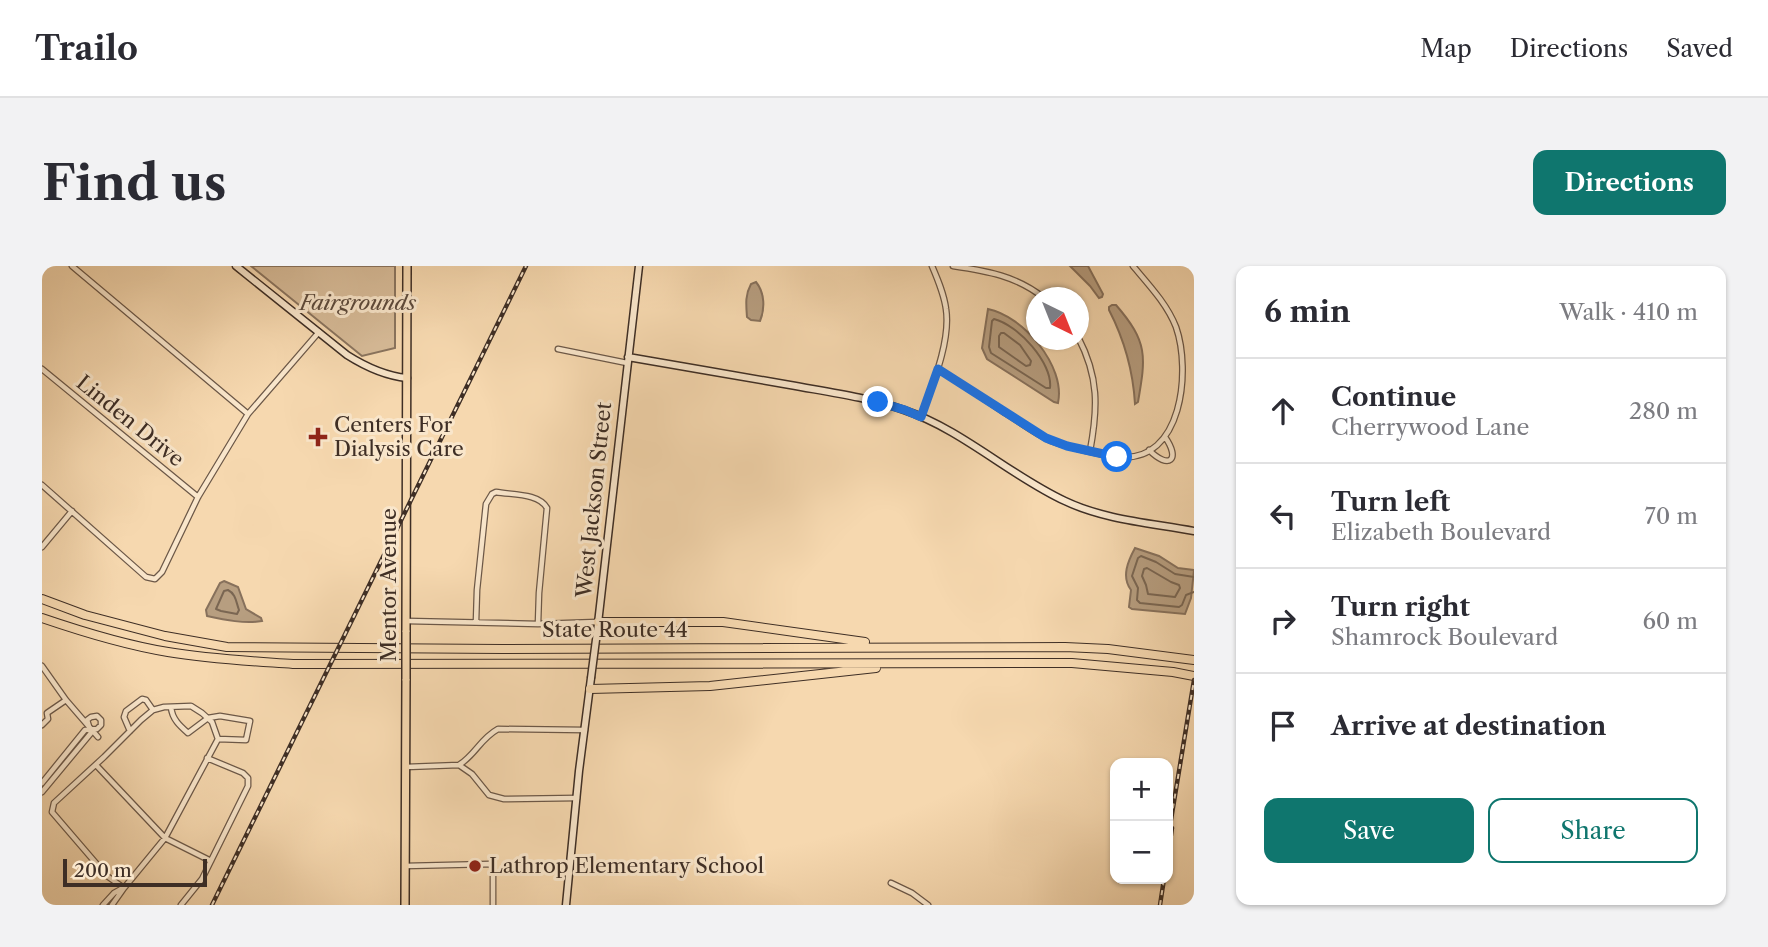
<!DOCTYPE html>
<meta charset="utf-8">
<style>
:root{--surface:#fff;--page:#f2f2f3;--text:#2b2b33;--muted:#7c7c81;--line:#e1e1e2;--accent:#0f766e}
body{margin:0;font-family:"Libre Caslon Text",serif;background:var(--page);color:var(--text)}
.controls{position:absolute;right:21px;bottom:21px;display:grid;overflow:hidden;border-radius:14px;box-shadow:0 2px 5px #0004}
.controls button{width:63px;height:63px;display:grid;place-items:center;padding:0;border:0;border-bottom:2px solid var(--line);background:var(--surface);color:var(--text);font:35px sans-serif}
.compass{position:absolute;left:984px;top:21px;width:63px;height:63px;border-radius:50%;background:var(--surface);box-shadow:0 2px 5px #0004;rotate:137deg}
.scale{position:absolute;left:21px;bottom:18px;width:144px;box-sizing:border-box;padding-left:7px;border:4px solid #3e2e25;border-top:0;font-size:19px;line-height:24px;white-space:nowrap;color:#3e2e25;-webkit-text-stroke:5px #f9e6cb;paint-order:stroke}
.stop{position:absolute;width:21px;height:21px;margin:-16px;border:5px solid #1a73e8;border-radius:50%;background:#fff}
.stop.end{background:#1a73e8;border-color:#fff;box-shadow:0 2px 7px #0008}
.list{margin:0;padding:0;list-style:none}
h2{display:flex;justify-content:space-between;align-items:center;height:91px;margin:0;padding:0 28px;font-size:30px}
h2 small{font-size:23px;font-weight:400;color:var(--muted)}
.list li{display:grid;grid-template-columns:46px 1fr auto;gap:21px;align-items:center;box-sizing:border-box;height:105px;padding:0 28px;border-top:2px solid var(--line)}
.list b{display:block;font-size:26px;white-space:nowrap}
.list p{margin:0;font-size:23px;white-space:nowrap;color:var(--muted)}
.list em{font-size:23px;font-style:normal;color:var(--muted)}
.actions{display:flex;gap:14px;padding:21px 28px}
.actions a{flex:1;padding:16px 0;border:2px solid var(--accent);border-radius:14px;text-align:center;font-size:24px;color:var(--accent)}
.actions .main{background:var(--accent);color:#fff}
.icon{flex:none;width:38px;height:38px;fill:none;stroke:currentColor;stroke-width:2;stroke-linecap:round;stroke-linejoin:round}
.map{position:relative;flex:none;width:1152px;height:639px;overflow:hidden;border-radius:14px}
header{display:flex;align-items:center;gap:42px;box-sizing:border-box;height:98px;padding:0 35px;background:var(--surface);border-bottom:2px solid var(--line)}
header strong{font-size:33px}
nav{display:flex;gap:38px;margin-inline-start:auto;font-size:24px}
.intro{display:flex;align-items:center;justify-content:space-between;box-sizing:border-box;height:168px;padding:0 42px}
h1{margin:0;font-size:49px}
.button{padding:18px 32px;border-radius:14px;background:var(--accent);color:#fff;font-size:24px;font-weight:700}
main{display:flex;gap:42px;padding:0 42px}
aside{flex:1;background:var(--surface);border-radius:14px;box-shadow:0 2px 5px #0004}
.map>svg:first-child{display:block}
</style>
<header>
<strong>Trailo</strong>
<nav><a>Map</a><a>Directions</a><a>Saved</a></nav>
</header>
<div class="intro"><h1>Find us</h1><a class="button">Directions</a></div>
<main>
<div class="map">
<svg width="1152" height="639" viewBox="0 0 1152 639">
<rect width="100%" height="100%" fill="#f6d8af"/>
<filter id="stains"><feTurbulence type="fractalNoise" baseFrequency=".00286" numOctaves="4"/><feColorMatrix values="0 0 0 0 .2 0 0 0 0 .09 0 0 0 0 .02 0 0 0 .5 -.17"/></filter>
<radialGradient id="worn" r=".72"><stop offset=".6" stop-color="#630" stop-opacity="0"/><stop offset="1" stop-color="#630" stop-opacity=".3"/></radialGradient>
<path fill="#d7bb98" stroke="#8a745e" stroke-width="2" d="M209,0H353V82L320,90Z"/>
<path fill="#b79e80" stroke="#87715c" stroke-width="2" d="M1028,0H1046L1061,28L1060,31L1057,32L1048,20Z
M714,16C723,27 723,43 718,55L709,54L705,51C704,38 703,29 709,18Z
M1070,39H1074C1106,76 1104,90 1096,136L1093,138C1091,104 1083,75 1067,44V41Z
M946,43C981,50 1024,100 1016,137L1012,136L945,93L940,82Z
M1093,282L1117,290L1136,302L1152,304L1149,332L1143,348L1090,343L1087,341L1089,324C1079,311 1086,295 1093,282Z
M182,315L196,321L204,343L219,352L220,355C203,358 183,354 165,350L164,344L178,317Z"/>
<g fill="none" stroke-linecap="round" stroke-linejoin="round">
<path stroke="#7a6652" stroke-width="2" d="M952,53C976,59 1011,97 1008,122H1004L949,87L947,81L950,55Z
M959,67H962L978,79L989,95L988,99L984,100L957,81V70Z
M1105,302L1129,316L1137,319L1138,322L1133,331L1106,328L1104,319L1100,310L1102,303Z
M1152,311L1133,308L1114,296L1099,290L1096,292L1090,310L1096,322L1095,334L1098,337L1137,341L1140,339L1144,329L1152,326
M186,324C194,328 194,336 197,344L195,348L179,345L174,343L182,325Z"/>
<g stroke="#6c5848" stroke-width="7">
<path id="street" d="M30,0L206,148
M911,0C945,5 975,10 1002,32
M1036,71C1057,111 1056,142 1048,185
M516,83L585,97
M0,103L156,231
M896,103C918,117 941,132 963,147C978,156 993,168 1009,175C1025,181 1059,189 1077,191C1141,197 1149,104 1134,61C1125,38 1107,19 1091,0
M879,151C890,120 909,75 904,43C902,28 896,14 890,0
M1107,184C1127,204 1139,194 1123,171
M0,219L104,311L113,313L120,306L156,231L206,148L277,66
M0,281L30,245
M365,355L496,358L555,356
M434,356L435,324L444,238L450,228L454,226C470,229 497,227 505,242L497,327L496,358
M0,400L24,434L56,471
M129,441C130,453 138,460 146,467L166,452L178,450L208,455L204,474L176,473
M0,459L6,453L5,447L24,434
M88,465L82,451L84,445L100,433L104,434L111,444
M54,499L123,572L169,595
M417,499C434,488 438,473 456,463L543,464
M364,501L417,499L430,508L447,529L462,533L535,532
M0,517L43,464L55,463L59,459V454L55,450L49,451L45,454L49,467L0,526
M363,600L448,598L451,602V639
M849,617L870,627L886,639
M61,639L72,627L81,622
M70,639L82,622L123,572L176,473L170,456L160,447L149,440L122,441L111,444L99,454L62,491L12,537L10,546L65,610L82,622
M139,639L160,613L206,520V512L201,507L165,492"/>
</g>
<g stroke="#3e2e25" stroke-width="9">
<path id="secondary" d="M194,0L305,89C324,101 344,110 365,112
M586,91C640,100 694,110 748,119C786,126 825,131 862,144C921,164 967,209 1023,235C1063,254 1109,257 1152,265
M555,366L597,0
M524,639L537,505L549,412"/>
</g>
<g stroke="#3e2e25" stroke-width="10">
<path id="primary" d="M364,366L365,0
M363,639L364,413"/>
</g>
<g stroke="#3e2e25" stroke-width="10">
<path id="highway" d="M0,333L43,349L123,370L185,381L460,383L1023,381L1066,383L1152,394
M0,352C41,366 83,379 126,386C168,393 209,395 251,398L1030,397L1131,406L1152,410
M556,356H681L823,376
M548,423L668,420L834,402"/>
</g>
<use href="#street" stroke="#f9e6cb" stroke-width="4.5"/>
<use href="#secondary" stroke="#f9e6cb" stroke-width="6"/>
<use href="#primary" stroke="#f6d8af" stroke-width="7"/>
<use href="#highway" stroke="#f6d8af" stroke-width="8"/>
<g stroke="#3e2e25" stroke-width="4.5">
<path id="rail" d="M1126,572L1152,414
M1126,590L1130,562
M170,639L484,0
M1118,639L1122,613"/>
</g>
<use href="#rail" stroke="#f9e6cb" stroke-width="2" stroke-dasharray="5" stroke-linecap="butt"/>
<g stroke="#3e2e25" stroke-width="9" stroke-linecap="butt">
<path id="secondary-bridge" d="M549,412L555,366"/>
</g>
<g stroke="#3e2e25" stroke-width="10" stroke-linecap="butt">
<path id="primary-bridge" d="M364,413V366"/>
</g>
<use href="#secondary-bridge" stroke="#f9e6cb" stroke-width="6"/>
<use href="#primary-bridge" stroke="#f6d8af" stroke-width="7"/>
</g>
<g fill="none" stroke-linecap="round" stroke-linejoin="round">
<path stroke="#1a73e8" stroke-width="9" d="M836,136L863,144L879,151L896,103L1004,172L1025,180L1075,191"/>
</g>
<g fill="#8f2418" stroke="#f9e6cb" stroke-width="2.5">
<path d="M272.5 160.5h7v7h7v7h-7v7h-7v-7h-7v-7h7z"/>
<circle cx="433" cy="600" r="7"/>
</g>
<g text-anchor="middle" stroke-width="6" stroke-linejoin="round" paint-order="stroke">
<g font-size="21" font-style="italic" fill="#5d4a3c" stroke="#f9e6cb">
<text x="316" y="44">Fairgrounds</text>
</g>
<g font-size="21" fill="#3e2e25" stroke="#f9e6cb">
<text transform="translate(88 155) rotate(39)" y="7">Linden Drive</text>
<text transform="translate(552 234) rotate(-84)" y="7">West Jackson Street</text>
<text transform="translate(347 319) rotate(-90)" y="7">Mentor Avenue</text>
<text x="573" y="371">State Route 44</text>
</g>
<g font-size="21" fill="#3e2e25" stroke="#f9e6cb" text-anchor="start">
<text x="292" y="166">Centers For<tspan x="292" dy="24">Dialysis Care</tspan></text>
<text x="447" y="607">Lathrop Elementary School</text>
</g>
</g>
<rect width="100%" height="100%" filter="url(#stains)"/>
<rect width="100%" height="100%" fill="url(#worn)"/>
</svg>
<div class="controls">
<button>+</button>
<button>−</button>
</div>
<svg class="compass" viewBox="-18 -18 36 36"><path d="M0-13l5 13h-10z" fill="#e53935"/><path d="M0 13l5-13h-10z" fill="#7c7c81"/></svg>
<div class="scale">200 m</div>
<div class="stop" style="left:1075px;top:191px"></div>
<div class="stop end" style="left:836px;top:136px"></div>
</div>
<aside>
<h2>6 min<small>Walk · 410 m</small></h2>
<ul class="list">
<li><svg class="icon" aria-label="ahead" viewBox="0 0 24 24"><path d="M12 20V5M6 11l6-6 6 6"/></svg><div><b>Continue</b><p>Cherrywood Lane</p></div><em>280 m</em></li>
<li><svg class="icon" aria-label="left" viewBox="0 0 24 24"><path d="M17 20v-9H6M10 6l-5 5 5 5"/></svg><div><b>Turn left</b><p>Elizabeth Boulevard</p></div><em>70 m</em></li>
<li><svg class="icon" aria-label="right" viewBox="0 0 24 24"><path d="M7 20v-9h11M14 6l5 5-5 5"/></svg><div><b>Turn right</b><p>Shamrock Boulevard</p></div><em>60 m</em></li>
<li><svg class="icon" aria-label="arrive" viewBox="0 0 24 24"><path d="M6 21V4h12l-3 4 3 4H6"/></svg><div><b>Arrive at destination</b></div></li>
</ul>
<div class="actions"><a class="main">Save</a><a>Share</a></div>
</aside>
</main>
